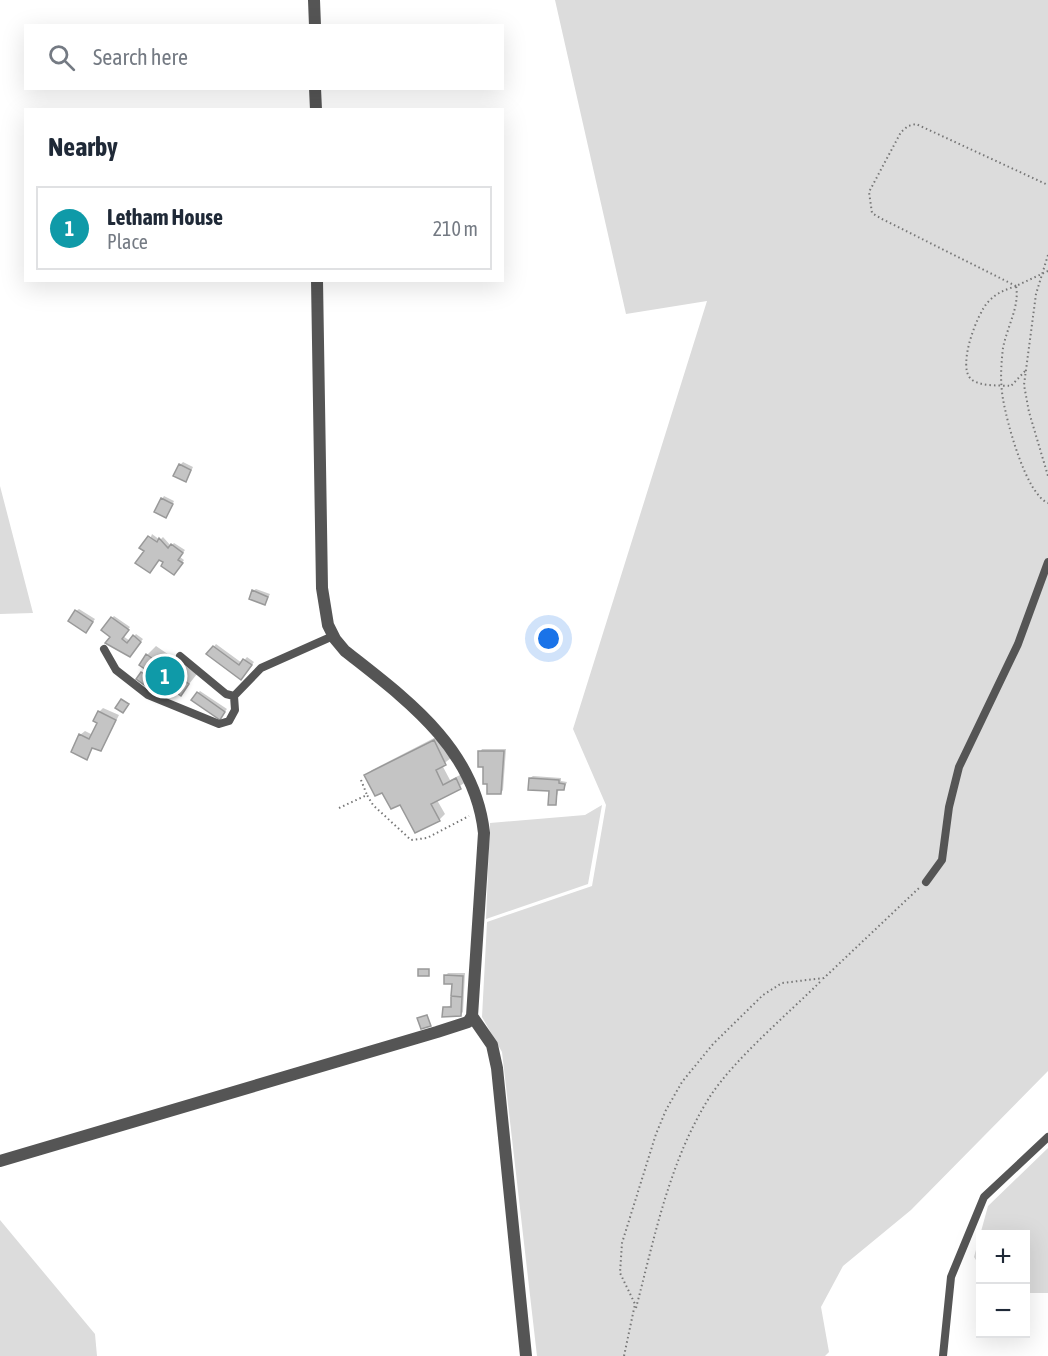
<!DOCTYPE html>
<meta charset="utf-8">
<style>
:root{--surface:#fff;--page:#f2f2f3;--text:#1f2937;--muted:#747a83;--line:#e0e1e3;--accent:#000}
body{margin:0;font-family:"Asap Condensed",sans-serif;background:var(--page);color:var(--text)}
.controls{position:absolute;right:18px;bottom:18px;display:grid;overflow:hidden;border-radius:0px;box-shadow:0 6px 24px #0002}
.controls button{width:54px;height:54px;display:grid;place-items:center;padding:0;border:0;border-bottom:2px solid var(--line);background:var(--surface);color:var(--text);font:30px sans-serif}
.you{position:absolute;left:549px;top:639px;width:21px;height:21px;margin:-15px;border:4px solid #fff;border-radius:50%;background:#1a73e8;box-shadow:0 0 0 9px #1a73e833}
.badge{display:grid;place-items:center;width:39px;height:39px;border-radius:50%;background:var(--accent);color:#fff;font-size:20px;font-weight:700}
.pin{position:absolute;translate:-50% -50%;border:3px solid #fff;box-shadow:0 2px 6px #0006}
.list{margin:0;padding:0;list-style:none}
h2{display:flex;justify-content:space-between;align-items:center;height:78px;margin:0;padding:0 24px;font-size:26px}
h2 small{font-size:20px;font-weight:400;color:var(--muted)}
.list li{display:grid;grid-template-columns:39px 1fr auto;gap:18px;align-items:center;box-sizing:border-box;height:84px;margin:0 12px 12px;padding:0 12px;border:2px solid var(--line);border-radius:0px}
.list b{display:block;font-size:22px;white-space:nowrap}
.list p{margin:0;font-size:20px;white-space:nowrap;color:var(--muted)}
.list em{font-size:20px;font-style:normal;color:var(--muted)}
.icon{flex:none;width:33px;height:33px;fill:none;stroke:currentColor;stroke-width:2;stroke-linecap:round;stroke-linejoin:round}
.map{position:relative;flex:none;width:1048px;height:1356px;overflow:hidden}
.search{position:absolute;background:var(--surface);box-shadow:0 6px 24px #0002;left:24px;top:24px;width:480px;height:66px;display:flex;align-items:center;gap:15px;box-sizing:border-box;padding:0 21px;border-radius:0px;color:var(--muted);font-size:22px}
.panel{position:absolute;background:var(--surface);box-shadow:0 6px 24px #0002;left:24px;top:108px;width:480px;height:174px;border-radius:0px}
.map>svg:first-child{display:block}
</style>
<div class="map">
<svg width="1048" height="1356" viewBox="0 0 1048 1356">
<rect width="100%" height="100%" fill="#fff"/>
<path fill="#dcdcdc" d="M555,0H1048V1071L911,1210L843,1266L821,1307L829,1352L825,1356H537L502,1052L482,1017L487,922L592,886L606,805L573,729L707,301L626,314Z
M0,486L33,613L0,614Z
M602,805L588,884L486,919L490,823L585,815Z
M1048,1148V1293H1026V1234H980V1266L974,1257L988,1206Z
M0,1220L95,1334L97,1356H0Z"/>
<path fill="#0003" d="M183,462L193,467L188,478L180,465Z
M164,496L174,501L168,514L162,499Z
M152,534L160,540L163,537L171,546L174,543L185,550L180,557L184,560L177,571L146,551Z
M256,589L270,594L265,604L253,591Z
M79,609L95,619L89,628L76,611Z
M114,616L130,627L123,636L130,641L136,634L143,639L132,653L112,636V618Z
M216,644L242,663L247,657L254,662L244,676L208,654Z
M156,646L197,674L181,694L165,683L157,692L142,673L147,669V655Z
M200,691L227,709L222,715L198,693Z
M103,708L119,715L104,745L100,750L94,747L86,758L80,735L85,731L93,735L99,723V712Z
M440,735L451,758L442,765L450,780L462,774L466,782L437,800L445,814L439,820L401,803L366,775L372,770Z
M482,749H506L503,790L501,793L485,765L480,752Z
M533,776L561,778V781L567,782L564,789L559,788L555,804L550,790L530,778Z
M448,973H465L463,1012L460,1015L444,1008L452,1005L454,983L446,975Z"/>
<path fill="#c4c4c4" stroke="#999" stroke-width="1.5" d="M179,464L191,470L186,482L173,476Z
M161,498L173,504L166,518L154,512Z
M148,536L157,542L159,538L168,548L171,544L183,553L178,560L183,563L174,575L161,566L163,562L159,560L150,573L135,563L144,551L139,548Z
M252,590L268,597L265,605L249,599Z
M75,610L93,622L86,633L68,621Z
M111,617L129,630L122,639L127,643L133,635L141,642L130,657L105,643L110,637L101,630Z
M213,646L239,665L243,659L252,665L241,680L206,654Z
M146,654L189,684L181,696L164,684L157,694L136,679L141,672L150,678L152,674L139,665Z
M197,692L225,712L220,720L191,700Z
M121,699L129,704L123,713L115,708Z
M98,711L116,720L101,751L92,748L87,760L71,752L79,734L89,739L97,723L93,721Z
M434,740L446,765L436,770L443,785L456,778L461,789L431,804L440,821L415,833L400,805L391,809L382,793L375,796L364,775Z
M478,751H504L501,794H487V784H483V767H478Z
M529,778L559,780V783L565,784L564,790H557L556,805H548L549,791L528,790Z
M418,969H429V976H418Z
M444,975L463,976L462,997L451,996L452,984H444Z
M451,996L462,997L461,1016L442,1017L443,1007H451Z
M427,1015L431,1026L421,1029L417,1018Z"/>
<g fill="none" stroke-linecap="round" stroke-linejoin="round">
<path stroke="#777" stroke-width="2" stroke-dasharray="1.5 3" stroke-linecap="butt" d="M1048,255L1036,294L1024,385L1029,412L1048,476
M1048,271L1016,286C1020,306 1007,327 1003,348C1001,365 1000,382 1003,399C1007,423 1026,494 1048,503
M1016,286L882,219L872,213L869,192L901,132L908,126L916,124L1048,185
M1016,286C1005,290 996,293 988,302C977,314 957,366 971,379C980,387 1000,385 1011,386L1026,370
M361,780L367,795
M339,808L367,795L373,805L411,840L427,838L469,816
M636,1308C655,1236 669,1162 709,1098C734,1059 788,1014 822,980
M624,1356L635,1304L620,1273L622,1243L656,1134L666,1110L682,1082L713,1044L763,995L782,983L824,978L919,888"/>
<path stroke="#555" stroke-width="8" d="M104,649L116,670L148,695L219,724L229,721L235,710L234,696L261,668L333,636
M180,656L226,694L234,696
M926,882L942,860L949,807L959,767L1018,644L1048,562
M943,1356L951,1277L984,1197L1048,1137"/>
<path stroke="#555" stroke-width="12" d="M314,0L315,26
M315,88L316,110
M317,280L322,588L328,625L335,639L345,651C406,699 475,748 484,833L472,1016L492,1045L497,1068L526,1356
M0,1161L437,1032L468,1022L472,1016"/>
</g>
</svg>
<div class="controls">
<button>+</button>
<button>−</button>
</div>
<div class="you"></div>
<div class="pin badge" style="left:165px;top:676px;background:#0f9aa8">1</div>
<div class="search"><svg class="icon" aria-label="search" viewBox="0 0 24 24"><circle cx="10" cy="10" r="6"/><path d="M15 15l6 6"/></svg>Search here</div>
<section class="panel">
<h2>Nearby<small></small></h2>
<ul class="list">
<li><span class="badge" style="background:#0f9aa8">1</span><div><b>Letham House</b><p>Place</p></div><em>210 m</em></li>
</ul>
</section>
</div>
